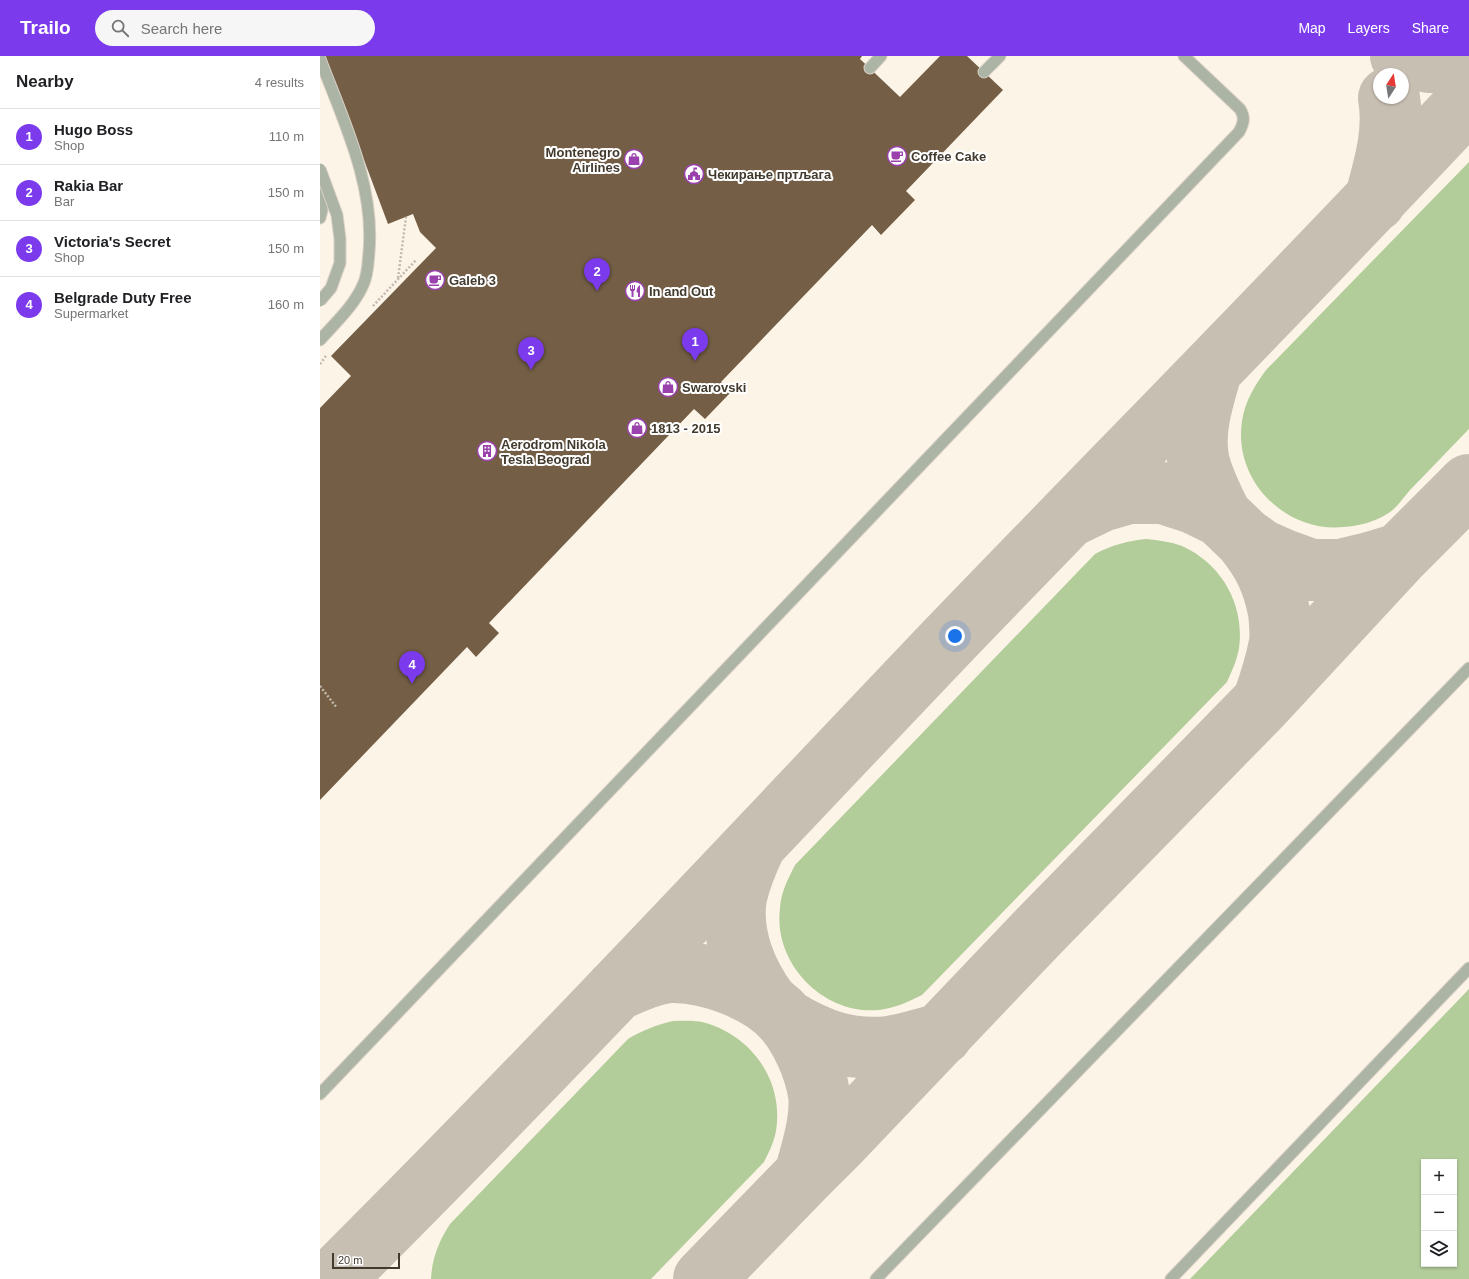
<!DOCTYPE html>
<meta charset="utf-8">
<style>
:root{--surface:#fff;--page:#f6f6f6;--text:#202124;--muted:#757577;--line:#e0e0e0;--accent:#7c3aed}
body{margin:0;font-family:Helvetica,sans-serif;background:var(--page);color:var(--text)}
.controls{position:absolute;right:12px;bottom:12px;display:grid;overflow:hidden;border-radius:0px;box-shadow:0 1px 3px #0004}
.controls button{width:36px;height:36px;display:grid;place-items:center;padding:0;border:0;border-bottom:1px solid var(--line);background:var(--surface);color:var(--text);font:20px sans-serif}
.compass{position:absolute;left:1053px;top:12px;width:36px;height:36px;border-radius:50%;background:var(--surface);box-shadow:0 1px 3px #0004;rotate:12deg}
.scale{position:absolute;left:12px;bottom:10px;width:68px;box-sizing:border-box;padding-left:4px;border:2px solid #433a2e;border-top:0;font-size:11px;line-height:14px;white-space:nowrap;color:#433a2e;-webkit-text-stroke:3px #fff;paint-order:stroke}
.you{position:absolute;left:635px;top:580px;width:14px;height:14px;margin:-10px;border:3px solid #fff;border-radius:50%;background:#1a73e8;box-shadow:0 0 0 6px #1a73e833}
.badge{display:grid;place-items:center;width:26px;height:26px;border-radius:50%;background:var(--accent);color:#fff;font-size:13px;font-weight:700}
.pin{position:absolute;translate:-50% -33px;filter:drop-shadow(0 1px 2px #0008)}
.pin::after{content:'';position:absolute;top:21px;width:14px;height:12px;background:inherit;clip-path:polygon(0 0,100% 0,50% 100%)}
.list{margin:0;padding:0;list-style:none}
h2{display:flex;justify-content:space-between;align-items:center;height:52px;margin:0;padding:0 16px;font-size:17px}
h2 small{font-size:13px;font-weight:400;color:var(--muted)}
.list li{display:grid;grid-template-columns:26px 1fr auto;gap:12px;align-items:center;box-sizing:border-box;height:56px;padding:0 16px;border-top:1px solid var(--line)}
.list b{display:block;font-size:15px;white-space:nowrap}
.list p{margin:0;font-size:13px;white-space:nowrap;color:var(--muted)}
.list em{font-size:13px;font-style:normal;color:var(--muted)}
.icon{flex:none;width:22px;height:22px;fill:none;stroke:currentColor;stroke-width:2;stroke-linecap:round;stroke-linejoin:round}
.map{position:relative;flex:none;width:1149px;height:1223px;overflow:hidden}
header{display:flex;align-items:center;gap:24px;box-sizing:border-box;height:56px;padding:0 20px;background:var(--accent);color:#fff}
header strong{font-size:19px}
nav{display:flex;gap:22px;margin-inline-start:auto;font-size:14px}
.search{width:280px;height:36px;background:var(--page);display:flex;align-items:center;gap:10px;box-sizing:border-box;padding:0 14px;border-radius:22px;color:var(--muted);font-size:15px}
main{display:flex}
aside{flex:1;background:var(--surface)}
.map>svg:first-child{display:block}
</style>
<header>
<strong>Trailo</strong>
<div class="search"><svg class="icon" aria-label="search" viewBox="0 0 24 24"><circle cx="10" cy="10" r="6"/><path d="M15 15l6 6"/></svg>Search here</div>
<nav><a>Map</a><a>Layers</a><a>Share</a></nav>
</header>
<main>
<aside>
<h2>Nearby<small>4 results</small></h2>
<ul class="list">
<li><span class="badge">1</span><div><b>Hugo Boss</b><p>Shop</p></div><em>110 m</em></li>
<li><span class="badge">2</span><div><b>Rakia Bar</b><p>Bar</p></div><em>150 m</em></li>
<li><span class="badge">3</span><div><b>Victoria's Secret</b><p>Shop</p></div><em>150 m</em></li>
<li><span class="badge">4</span><div><b>Belgrade Duty Free</b><p>Supermarket</p></div><em>160 m</em></li>
</ul>
</aside>
<div class="map">
<svg width="1149" height="1223" viewBox="0 0 1149 1223">
<rect width="100%" height="100%" fill="#fdf4e8"/>
<path fill="#b2cc9a" fill-rule="evenodd" d="M1149,106V373C1129,393 1110,414 1090,434C1083,442 1076,453 1067,458C1055,466 1038,470 1024,471C965,477 913,424 922,365C925,345 935,329 946,314Z
M826,483C839,484 851,486 862,490C902,508 925,549 919,592C917,604 912,615 907,626L602,939C588,946 575,952 559,954C503,959 453,907 460,852C461,836 468,823 475,809L775,498C792,489 807,485 826,483Z
M1149,933V1223H870ZM1104,1106H1134V1208H1104Z
M353,965C364,965 375,964 386,967C433,981 464,1026 456,1075C454,1086 449,1096 444,1106L331,1223H111C112,1202 119,1185 130,1168L308,983C323,974 336,969 353,965Z"/>
<g fill="none" stroke-linecap="round" stroke-linejoin="round">
<path stroke="#c8bfb3" stroke-width="62" d="M1081,0L1109,6L1149,5
M1055,145C1064,111 1075,77 1069,42
M891,315C883,343 873,372 878,402C881,420 893,443 901,460
M752,459L781,445L809,437H843L874,447L901,460L924,482L941,494L966,505L991,514H1021L1050,507L1080,498
M924,482C944,507 953,525 959,556C960,566 961,578 960,587C956,607 950,627 943,646
M435,789C427,806 420,823 416,841C410,879 426,918 448,947
M296,934C313,927 332,917 351,916C387,915 442,935 466,964C482,983 495,1013 499,1038C502,1062 492,1095 485,1119
M466,964C499,984 529,995 568,991C586,989 604,982 622,978
M14,1223C222,1016 422,801 624,589C799,407 977,228 1149,44
M384,1223L485,1119L517,1087L719,875L943,646L1080,498L1149,429"/>
</g>
<path fill="#745f46" d="M5,0H542L540,3L580,41L620,0H647L683,34L586,135L595,144L561,179L552,169L401,326L411,336L385,363L374,353L169,567L179,577L156,601L147,591L0,744V352L31,320L11,300L116,192L100,176L93,158L68,168Z"/>
<g fill="none" stroke-linecap="round" stroke-linejoin="round">
<g stroke="#d8cfc3" stroke-width="13">
<path id="service" d="M550,12L561,0
M664,16L680,0
M0,1038L919,76C924,67 925,61 920,53L864,0
M556,1223L1149,612
M851,1223L1149,912"/>
</g>
<g stroke="#d8cfc3" stroke-width="13">
<path id="minor" d="M0,3C23,64 55,129 49,196C48,207 48,219 43,229C34,250 15,267 0,284
M0,162L2,154L1,119"/>
</g>
<path stroke="#c2b9ad" stroke-width="2.5" stroke-dasharray="2 2" stroke-linecap="butt" d="M78,222L86,161
M53,250L96,204
M0,308L6,300
M0,630L17,652"/>
<use href="#service" stroke="#acb4a6" stroke-width="11"/>
<use href="#minor" stroke="#acb4a6" stroke-width="11"/>
<g stroke="#d8cfc3" stroke-width="13" stroke-linecap="butt">
<path id="minor-bridge" d="M0,113L17,159L20,183V207L11,232L0,245"/>
</g>
<use href="#minor-bridge" stroke="#acb4a6" stroke-width="11"/>
</g>
<defs>
<g id="cafe-ring" transform="scale(1)"><circle r="9.5" fill="#fff" stroke="#9a41ad" stroke-width="1.5"/><path d="M-5.5-4.5H6V0H3Q3 3.5 0 3.5H-2.5Q-5.5 3.5-5.5 0ZM3-3.2v2h1.7v-2ZM-6 4.5H4V6H-6Z" fill="#9a41ad"/></g>
<g id="shop-ring" transform="scale(1)"><circle r="9.5" fill="#fff" stroke="#9a41ad" stroke-width="1.5"/><path d="M-5-2.5h2.3a2.7 3.5 0 0 1 5.4 0H5L5.5 6h-11ZM-1.5-2.5h3a1.5 2.3 0 0 0-3 0Z" fill="#9a41ad"/></g>
<g id="civic-ring" transform="scale(1)"><circle r="9.5" fill="#fff" stroke="#9a41ad" stroke-width="1.5"/><path d="M-.6-6.5H3V-4.5H.6V-3L4-1V1h2V6H-6V1h2V-1L-.6-3ZM-1.2 2.5V6h2.4V2.5Z" fill="#9a41ad"/></g>
<g id="restaurant-ring" transform="scale(1)"><circle r="9.5" fill="#fff" stroke="#9a41ad" stroke-width="1.5"/><path d="M-5-6h1v4h1v-4h1v4h1v-4h1v5L-1.5 .5V6h-2V.5L-5-1ZM5-6V6H3V1.5H1.5Q1.5-4 5-6Z" fill="#9a41ad"/></g>
<g id="building-ring" transform="scale(1)"><circle r="9.5" fill="#fff" stroke="#9a41ad" stroke-width="1.5"/><path d="M-4-6H4V6H1V3H-1V6H-4ZM-2.5-4.3h1.7v1.8h-1.7ZM.8-4.3h1.7v1.8H.8ZM-2.5-1h1.7V.8h-1.7ZM.8-1h1.7V.8H.8Z" fill="#9a41ad"/></g>
</defs>
<g fill-rule="evenodd">
<use href="#cafe-ring" x="577" y="100"/>
<use href="#shop-ring" x="314" y="103"/>
<use href="#civic-ring" x="374" y="118"/>
<use href="#cafe-ring" x="115" y="224"/>
<use href="#restaurant-ring" x="315" y="235"/>
<use href="#shop-ring" x="348" y="331"/>
<use href="#shop-ring" x="317" y="372"/>
<use href="#building-ring" x="167" y="395"/>
</g>
<g text-anchor="middle" stroke-width="4" stroke-linejoin="round" paint-order="stroke">
<g font-size="13" font-weight="bold" fill="#433a2e" stroke="#fff" text-anchor="start">
<text x="300" y="101" text-anchor="end">Montenegro<tspan x="300" dy="15">Airlines</tspan></text>
<text x="591" y="105">Coffee Cake</text>
<text x="388" y="123">Чекирање пртљага</text>
<text x="129" y="229">Galeb 3</text>
<text x="329" y="240">In and Out</text>
<text x="362" y="336">Swarovski</text>
<text x="331" y="377">1813 - 2015</text>
<text x="181" y="393">Aerodrom Nikola<tspan x="181" dy="15">Tesla Beograd</tspan></text>
</g>
</g>
</svg>
<div class="controls">
<button>+</button>
<button>−</button>
<button><svg class="icon" aria-label="layers" viewBox="0 0 24 24"><path d="M12 4l9 5-9 5-9-5zM3 14l9 5 9-5"/></svg></button>
</div>
<svg class="compass" viewBox="-18 -18 36 36"><path d="M0-13l5 13h-10z" fill="#e53935"/><path d="M0 13l5-13h-10z" fill="#757577"/></svg>
<div class="scale">20 m</div>
<div class="you"></div>
<div class="pin badge" style="left:375px;top:305px">1</div>
<div class="pin badge" style="left:277px;top:235px">2</div>
<div class="pin badge" style="left:211px;top:314px">3</div>
<div class="pin badge" style="left:92px;top:628px">4</div>
</div>
</main>
